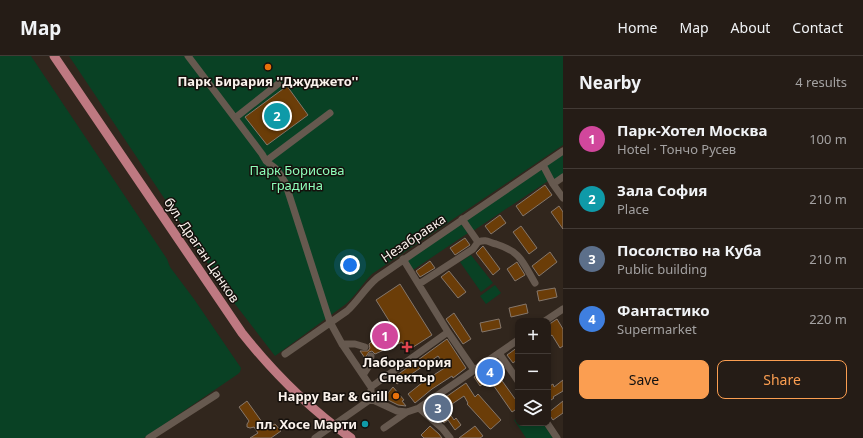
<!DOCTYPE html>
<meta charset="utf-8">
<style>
:root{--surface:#251c16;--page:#2d251f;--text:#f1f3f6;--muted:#a3a1a1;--line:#423a35;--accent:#fb9e51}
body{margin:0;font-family:"Noto Sans",sans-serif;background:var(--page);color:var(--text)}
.controls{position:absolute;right:12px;bottom:12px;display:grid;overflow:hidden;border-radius:8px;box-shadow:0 2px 6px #0003}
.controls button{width:36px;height:36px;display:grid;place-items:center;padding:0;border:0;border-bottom:1px solid var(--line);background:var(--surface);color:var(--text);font:20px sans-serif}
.you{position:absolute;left:350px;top:209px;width:14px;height:14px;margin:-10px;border:3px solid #fff;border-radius:50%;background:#1a73e8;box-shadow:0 0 0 6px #1a73e833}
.badge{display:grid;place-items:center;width:26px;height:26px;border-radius:50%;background:var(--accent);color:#fff;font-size:13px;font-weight:700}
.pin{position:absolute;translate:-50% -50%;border:2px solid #fff;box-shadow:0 1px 4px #0006}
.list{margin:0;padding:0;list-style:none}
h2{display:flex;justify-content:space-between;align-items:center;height:52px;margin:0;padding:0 16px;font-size:17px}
h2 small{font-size:13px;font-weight:400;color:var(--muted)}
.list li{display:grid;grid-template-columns:26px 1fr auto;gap:12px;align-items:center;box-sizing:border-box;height:60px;padding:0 16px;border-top:1px solid var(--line)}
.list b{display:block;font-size:15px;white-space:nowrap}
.list p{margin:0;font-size:13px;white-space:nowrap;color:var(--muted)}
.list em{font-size:13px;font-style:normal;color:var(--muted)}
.actions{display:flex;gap:8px;padding:12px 16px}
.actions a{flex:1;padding:9px 0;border:1px solid var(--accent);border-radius:8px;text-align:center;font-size:14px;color:var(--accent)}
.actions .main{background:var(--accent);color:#111}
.icon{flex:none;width:22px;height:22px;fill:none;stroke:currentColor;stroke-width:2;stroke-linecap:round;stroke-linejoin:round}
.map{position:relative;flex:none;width:563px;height:382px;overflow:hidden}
header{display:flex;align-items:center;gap:24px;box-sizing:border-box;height:56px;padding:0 20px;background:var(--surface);border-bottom:1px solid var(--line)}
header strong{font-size:19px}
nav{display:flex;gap:22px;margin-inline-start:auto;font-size:14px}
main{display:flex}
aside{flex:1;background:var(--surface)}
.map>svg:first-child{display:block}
</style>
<header>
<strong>Map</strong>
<nav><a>Home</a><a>Map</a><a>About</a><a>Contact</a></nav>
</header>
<main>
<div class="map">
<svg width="563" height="382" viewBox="0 0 563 382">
<rect width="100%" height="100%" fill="#31261d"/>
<path fill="#094124" d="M0,0H31L167,203L170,211L194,243L241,312L240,316L238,318L144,382H0Z
M69,0H563V89L372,218C362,228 356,239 346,248L275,300L235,248Z
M563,98V119L554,126L545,110Z
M542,112L548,125L473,175L466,165Z
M461,168L468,177L413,214L406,204Z
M471,199L493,227L481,236L460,206Z
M495,229L501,237L486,248L480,240Z
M518,362V367H543L553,382H526L514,364Z"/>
<path fill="#6b3d08" stroke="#85776c" d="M287,30L308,59L267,89L245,61Z
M545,129L552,139L523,160L516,150Z
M559,150L563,156V173L551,156Z
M500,159L506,167L491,178L485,170Z
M521,170L537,192L529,198L513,176Z
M465,182L470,189L455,199L450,192Z
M483,190L500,213L493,219L476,197Z
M550,196L557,206L539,220L532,210Z
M430,205L435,212L420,221L416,215Z
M517,206L525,219L515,225L507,213Z
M449,215L466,236L458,242L441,221Z
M400,228L432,279L407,295L402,286L375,298L372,295L369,296L365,302L360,295H368L370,292L369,288L391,268L376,244Z
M555,232L557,241L539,245L537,235Z
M526,248L528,257L511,261L509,252Z
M454,257L471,283L463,288L446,263Z
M499,263L501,272L482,276L480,267Z
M557,263L563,273V290L560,292L552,279L548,282V269Z
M447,283L466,312L453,322L452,320L432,333L415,347L408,338L423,326L446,311L438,300L397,328L393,322Z
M518,291V303L513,307L507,299Z
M497,305L501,311L495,315L518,347V352L512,356L489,323L480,330L474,321Z
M563,324V335L553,341L554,342L548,346V331L553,328L554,331Z
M466,327L475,341L478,338L501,364L491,373H490L467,348L468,347L464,340L446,352L454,364L456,362L461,369L455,374L448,364L444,367L436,357L434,358L430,352Z
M393,331L404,344L402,345L406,350L398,349L386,343L388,337Z
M247,345L267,373L275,368L281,375L271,382H250L258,377L254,371L250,372L247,371V368L249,365L239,351Z
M563,345V357L553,364L548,357Z
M430,370L439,378L442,382H424L421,379Z
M475,370L483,380L480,382H459Z"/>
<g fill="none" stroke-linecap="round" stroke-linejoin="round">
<path stroke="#66594f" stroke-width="7" d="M188,0L262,98C267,107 267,106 275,112C279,115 282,122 285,126L330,266L342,288L371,331V343
M235,62L278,28
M266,105L330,57
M543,109L553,128L563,142
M553,128L563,121
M478,186C487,183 488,186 496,188C521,196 522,205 535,227
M403,203L448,276L474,314
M419,228L473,193L478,186L462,163
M545,265L563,253
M342,288H355L365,291
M499,297L518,325
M285,298L347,255C358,245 365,232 377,222L563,95
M363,319L370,308L371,300
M371,331L448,276
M371,343L397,355L407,356L419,352L518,284
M419,352L442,372L450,382
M547,367L557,382
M384,372L407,356
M149,382L216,339
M315,382L371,343"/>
<path stroke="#be7981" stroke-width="9" d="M54,0L242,277C273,316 310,353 351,382"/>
</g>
<g fill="#e8710a" stroke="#15100c" stroke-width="1.5">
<circle cx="268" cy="11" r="4"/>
<circle cx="396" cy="340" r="4"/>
</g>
<path fill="#e0444e" stroke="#15100c" stroke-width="1.5" d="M405 285h4v4h4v4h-4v4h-4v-4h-4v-4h4z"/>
<circle fill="#0f9aa8" stroke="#15100c" stroke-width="1.5" cx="365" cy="368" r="4"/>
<g text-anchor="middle" stroke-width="3" stroke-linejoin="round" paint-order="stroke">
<g font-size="13" font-weight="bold" fill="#faf2ec" stroke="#15100c">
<text x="268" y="30">Парк Бирария ''Джуджето''</text>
<text x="407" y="311">Лаборатория<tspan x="407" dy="15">Спектър</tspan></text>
<text x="388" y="345" text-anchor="end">Happy Bar &amp; Grill</text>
<text x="357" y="373" text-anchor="end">пл. Хосе Марти</text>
</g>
<g font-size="13" fill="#8dfeb9" stroke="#15100c">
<text x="297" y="119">Парк Борисова<tspan x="297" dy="15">градина</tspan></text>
</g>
<g font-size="13" fill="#faf2ec" stroke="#15100c">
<text transform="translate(413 182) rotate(-34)" y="5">Незабравка</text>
<text transform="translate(202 194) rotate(56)" y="5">бул. Драган Цанков</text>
</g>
</g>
</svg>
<div class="controls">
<button>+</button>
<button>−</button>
<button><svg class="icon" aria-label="layers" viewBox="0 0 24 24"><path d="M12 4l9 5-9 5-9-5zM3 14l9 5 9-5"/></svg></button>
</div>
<div class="you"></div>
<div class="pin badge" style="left:385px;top:280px;background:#d1479c">1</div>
<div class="pin badge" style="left:277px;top:60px;background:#0f9aa8">2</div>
<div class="pin badge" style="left:438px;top:352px;background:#5c6f8a">3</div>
<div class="pin badge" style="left:490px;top:316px;background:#3f7fe0">4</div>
</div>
<aside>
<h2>Nearby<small>4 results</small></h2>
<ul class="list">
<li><span class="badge" style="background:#d1479c">1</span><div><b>Парк-Хотел Москва</b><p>Hotel · Тончо Русев</p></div><em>100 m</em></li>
<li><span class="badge" style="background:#0f9aa8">2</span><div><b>Зала София</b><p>Place</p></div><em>210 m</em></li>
<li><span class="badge" style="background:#5c6f8a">3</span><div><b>Посолство на Куба</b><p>Public building</p></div><em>210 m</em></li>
<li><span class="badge" style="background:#3f7fe0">4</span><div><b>Фантастико</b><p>Supermarket</p></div><em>220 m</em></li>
</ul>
<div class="actions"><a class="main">Save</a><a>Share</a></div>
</aside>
</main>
